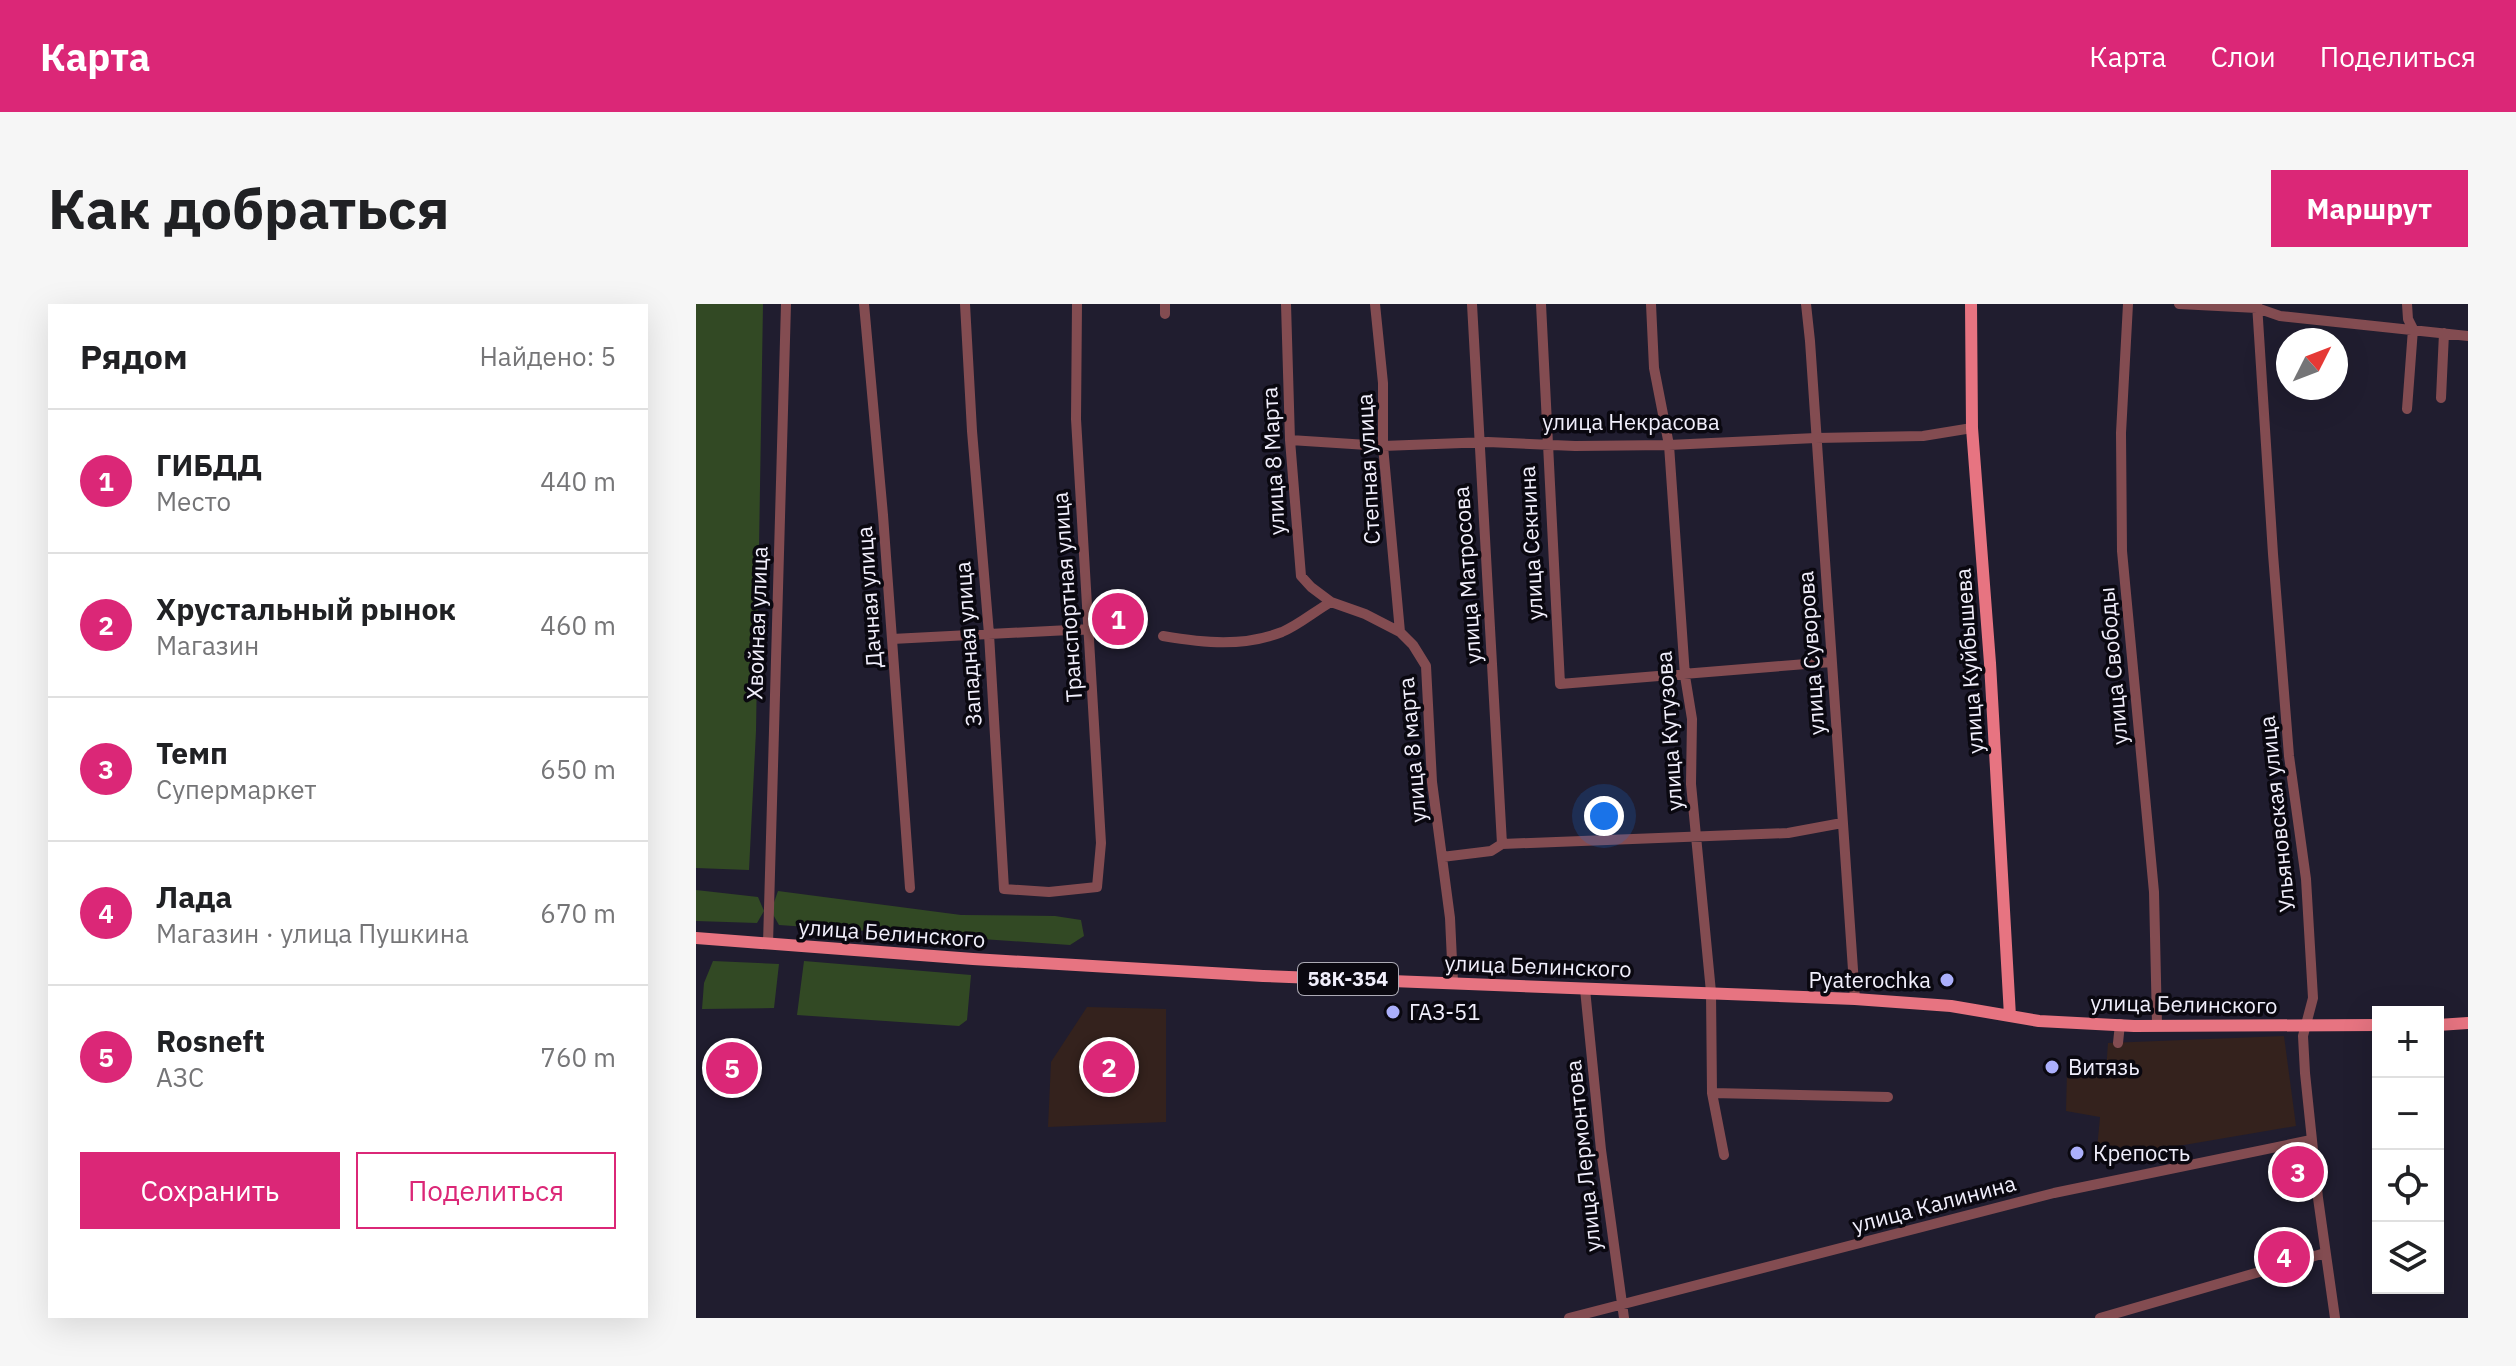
<!DOCTYPE html>
<html lang="ru">
<meta charset="utf-8">
<style>
:root{--surface:#fff;--page:#f6f6f6;--text:#202124;--muted:#757577;--line:#e0e0e0;--accent:#db2777}
body{margin:0;font-family:"IBM Plex Sans",sans-serif;background:var(--page);color:var(--text)}
.controls{position:absolute;right:24px;bottom:24px;display:grid;overflow:hidden;border-radius:0px;box-shadow:0 8px 32px #0002}
.controls button{width:72px;height:72px;display:grid;place-items:center;padding:0;border:0;border-bottom:2px solid var(--line);background:var(--surface);color:var(--text);font:40px sans-serif}
.compass{position:absolute;left:1580px;top:24px;width:72px;height:72px;border-radius:50%;background:var(--surface);box-shadow:0 8px 32px #0002;rotate:48deg}
.you{position:absolute;left:908px;top:512px;width:28px;height:28px;margin:-20px;border:6px solid #fff;border-radius:50%;background:#1a73e8;box-shadow:0 0 0 12px #1a73e833}
.badge{display:grid;place-items:center;width:52px;height:52px;border-radius:50%;background:var(--accent);color:#fff;font-size:26px;font-weight:700}
.pin{position:absolute;translate:-50% -50%;border:4px solid #fff;box-shadow:0 2px 8px #0006}
.list{margin:0;padding:0;list-style:none}
h2{display:flex;justify-content:space-between;align-items:center;height:104px;margin:0;padding:0 32px;font-size:34px}
h2 small{font-size:26px;font-weight:400;color:var(--muted)}
.list li{display:grid;grid-template-columns:52px 1fr auto;gap:24px;align-items:center;box-sizing:border-box;height:144px;padding:0 32px;border-top:2px solid var(--line)}
.list b{display:block;font-size:30px;white-space:nowrap}
.list p{margin:0;font-size:26px;white-space:nowrap;color:var(--muted)}
.list em{font-size:26px;font-style:normal;color:var(--muted)}
.actions{display:flex;gap:16px;padding:24px 32px}
.actions a{flex:1;padding:18px 0;border:2px solid var(--accent);border-radius:0px;text-align:center;font-size:28px;color:var(--accent)}
.actions .main{background:var(--accent);color:#fff}
.icon{flex:none;width:44px;height:44px;fill:none;stroke:currentColor;stroke-width:2;stroke-linecap:round;stroke-linejoin:round}
.map{position:relative;flex:none;width:1772px;height:1014px;overflow:hidden;border-radius:0px}
header{display:flex;align-items:center;gap:48px;box-sizing:border-box;height:112px;padding:0 40px;background:var(--accent);color:#fff}
header strong{font-size:38px}
nav{display:flex;gap:44px;margin-inline-start:auto;font-size:28px}
.intro{display:flex;align-items:center;justify-content:space-between;box-sizing:border-box;height:192px;padding:0 48px}
h1{margin:0;font-size:56px}
.button{padding:20px 36px;border-radius:0px;background:var(--accent);color:#fff;font-size:28px;font-weight:700}
main{display:flex;gap:48px;padding:0 48px}
aside{flex:1;background:var(--surface);border-radius:0px;box-shadow:0 8px 32px #0002}
.map>svg:first-child{display:block}
</style>
<header>
<strong>Карта</strong>
<nav><a>Карта</a><a>Слои</a><a>Поделиться</a></nav>
</header>
<div class="intro"><h1>Как добраться</h1><a class="button">Маршрут</a></div>
<main>
<aside>
<h2>Рядом<small>Найдено: 5</small></h2>
<ul class="list">
<li><span class="badge">1</span><div><b>ГИБДД</b><p>Место</p></div><em>440 m</em></li>
<li><span class="badge">2</span><div><b>Хрустальный рынок</b><p>Магазин</p></div><em>460 m</em></li>
<li><span class="badge">3</span><div><b>Темп</b><p>Супермаркет</p></div><em>650 m</em></li>
<li><span class="badge">4</span><div><b>Лада</b><p>Магазин · улица Пушкина</p></div><em>670 m</em></li>
<li><span class="badge">5</span><div><b>Rosneft</b><p>АЗС</p></div><em>760 m</em></li>
</ul>
<div class="actions"><a class="main">Сохранить</a><a>Поделиться</a></div>
</aside>
<div class="map">
<svg width="1772" height="1014" viewBox="0 0 1772 1014">
<rect width="100%" height="100%" fill="#201d2f"/>
<path fill="#34221d" d="M391,703L470,705V818L352,823L355,758Z
M1588,732L1600,822L1400,856L1404,813L1370,807L1371,767L1410,768L1412,739Z"/>
<path fill="#324924" d="M0,0H67L60,427L53,566L0,564Z
M0,586L62,593L68,607L61,619L0,617Z
M82,587L265,611L359,612L385,616L388,632L374,641L83,621L75,607Z
M17,657L83,660L78,704L6,705L8,679Z
M108,657L275,671L271,716L263,722L101,711Z"/>
<g fill="none" stroke-linecap="round" stroke-linejoin="round">
<path stroke="#834c51" stroke-width="10" d="M168,0L187,211L214,584
M269,0L276,127L293,330L308,585L353,588L401,583L405,539L380,115L381,0
M469,0V10
M590,0L594,136L605,272L615,283L635,298
M679,0L687,79V142L704,328
M776,0L806,540
M845,0L864,380L1135,358
M955,0L958,64L973,141L989,372L996,415L995,480L1015,688L1016,789L1028,851
M1110,0L1114,37L1159,695
M1432,0L1425,129L1426,247L1458,588L1461,720
M1483,0L1561,4L1584,12L1772,32
M1561,0L1577,250L1593,452L1610,575L1617,694L1607,732L1609,769L1622,894L1639,1014
M1745,94L1748,29
M1711,105L1717,25L1712,15L1711,0
M594,136L687,142L792,138L879,142L973,141L1120,134L1227,132L1276,124
M467,332C508,339 547,343 586,328C603,321 619,307 635,298L669,310L704,328L717,341L730,362L736,478L754,614L757,678
M196,335L393,325
M806,540L1092,529L1146,519
M746,553L795,547L806,540
M72,640L90,0
M889,685L905,846L928,1014
M1422,739L1424,720
M1016,789L1192,793
M873,1014L1358,889L1615,836
M1404,1014L1629,949"/>
<path stroke="#e77481" stroke-width="12" d="M1275,0L1276,124L1294,359L1314,712
M0,634L277,655L567,672L1159,695L1255,702L1343,717L1438,722L1682,721
M1742,721L1772,719"/>
</g>
<g fill="#abaffb" stroke="#0a0810" stroke-width="3">
<circle cx="1251" cy="676" r="8"/>
<circle cx="697" cy="708" r="8"/>
<circle cx="1356" cy="763" r="8"/>
<circle cx="1381" cy="849" r="8"/>
</g>
<g text-anchor="middle" stroke-width="7" stroke-linejoin="round" paint-order="stroke">
<rect fill="#0a0810" stroke="#acaab5" stroke-width="2" x="602" y="659" width="100" height="32" rx="6"/>
<g font-size="20" font-weight="bold" fill="#f1effc">
<text x="652" y="682">58К-354</text>
</g>
<g font-size="22" fill="#f1effc" stroke="#0a0810">
<text x="935" y="126">улица Некрасова</text>
<text transform="translate(577 157) rotate(-93)" y="8">улица 8 Марта</text>
<text transform="translate(672 165) rotate(-93)" y="8">Степная улица</text>
<text transform="translate(835 239) rotate(-93)" y="8">улица Секнина</text>
<text transform="translate(771 271) rotate(-94)" y="8">улица Матросова</text>
<text transform="translate(173 293) rotate(-94)" y="8">Дачная улица</text>
<text transform="translate(371 293) rotate(-94)" y="8">Транспортная улица</text>
<text transform="translate(61 319) rotate(-88)" y="8">Хвойная улица</text>
<text transform="translate(272 340) rotate(-94)" y="8">Западная улица</text>
<text transform="translate(1115 349) rotate(-94)" y="8">улица Суворова</text>
<text transform="translate(1273 357) rotate(-94)" y="8">улица Куйбышева</text>
<text transform="translate(1417 362) rotate(-95)" y="8">улица Свободы</text>
<text transform="translate(973 427) rotate(-94)" y="8">улица Кутузова</text>
<text transform="translate(716 446) rotate(-95)" y="8">улица 8 марта</text>
<text transform="translate(1581 510) rotate(-96)" y="8">Ульяновская улица</text>
<text transform="translate(196 629) rotate(4)" y="8">улица Белинского</text>
<text transform="translate(842 662) rotate(2)" y="8">улица Белинского</text>
<text transform="translate(1488 700) rotate(1)" y="8">улица Белинского</text>
<text transform="translate(887 852) rotate(-96)" y="8">улица Лермонтова</text>
<text transform="translate(1238 900) rotate(-15)" y="8">улица Калинина</text>
</g>
<g font-size="22" fill="#f1effc" stroke="#0a0810" text-anchor="start">
<text x="1235" y="684" text-anchor="end">Pyaterochka</text>
<text x="713" y="716">ГАЗ-51</text>
<text x="1372" y="771">Витязь</text>
<text x="1397" y="857">Крепость</text>
</g>
</g>
</svg>
<div class="controls">
<button>+</button>
<button>−</button>
<button><svg class="icon" aria-label="locate" viewBox="0 0 24 24"><circle cx="12" cy="12" r="6"/><path d="M12 2v4M12 18v4M2 12h4M18 12h4"/></svg></button>
<button><svg class="icon" aria-label="layers" viewBox="0 0 24 24"><path d="M12 4l9 5-9 5-9-5zM3 14l9 5 9-5"/></svg></button>
</div>
<svg class="compass" viewBox="-18 -18 36 36"><path d="M0-13l5 13h-10z" fill="#e53935"/><path d="M0 13l5-13h-10z" fill="#757577"/></svg>
<div class="you"></div>
<div class="pin badge" style="left:422px;top:315px">1</div>
<div class="pin badge" style="left:413px;top:763px">2</div>
<div class="pin badge" style="left:1602px;top:868px">3</div>
<div class="pin badge" style="left:1588px;top:953px">4</div>
<div class="pin badge" style="left:36px;top:764px">5</div>
</div>
</main>
